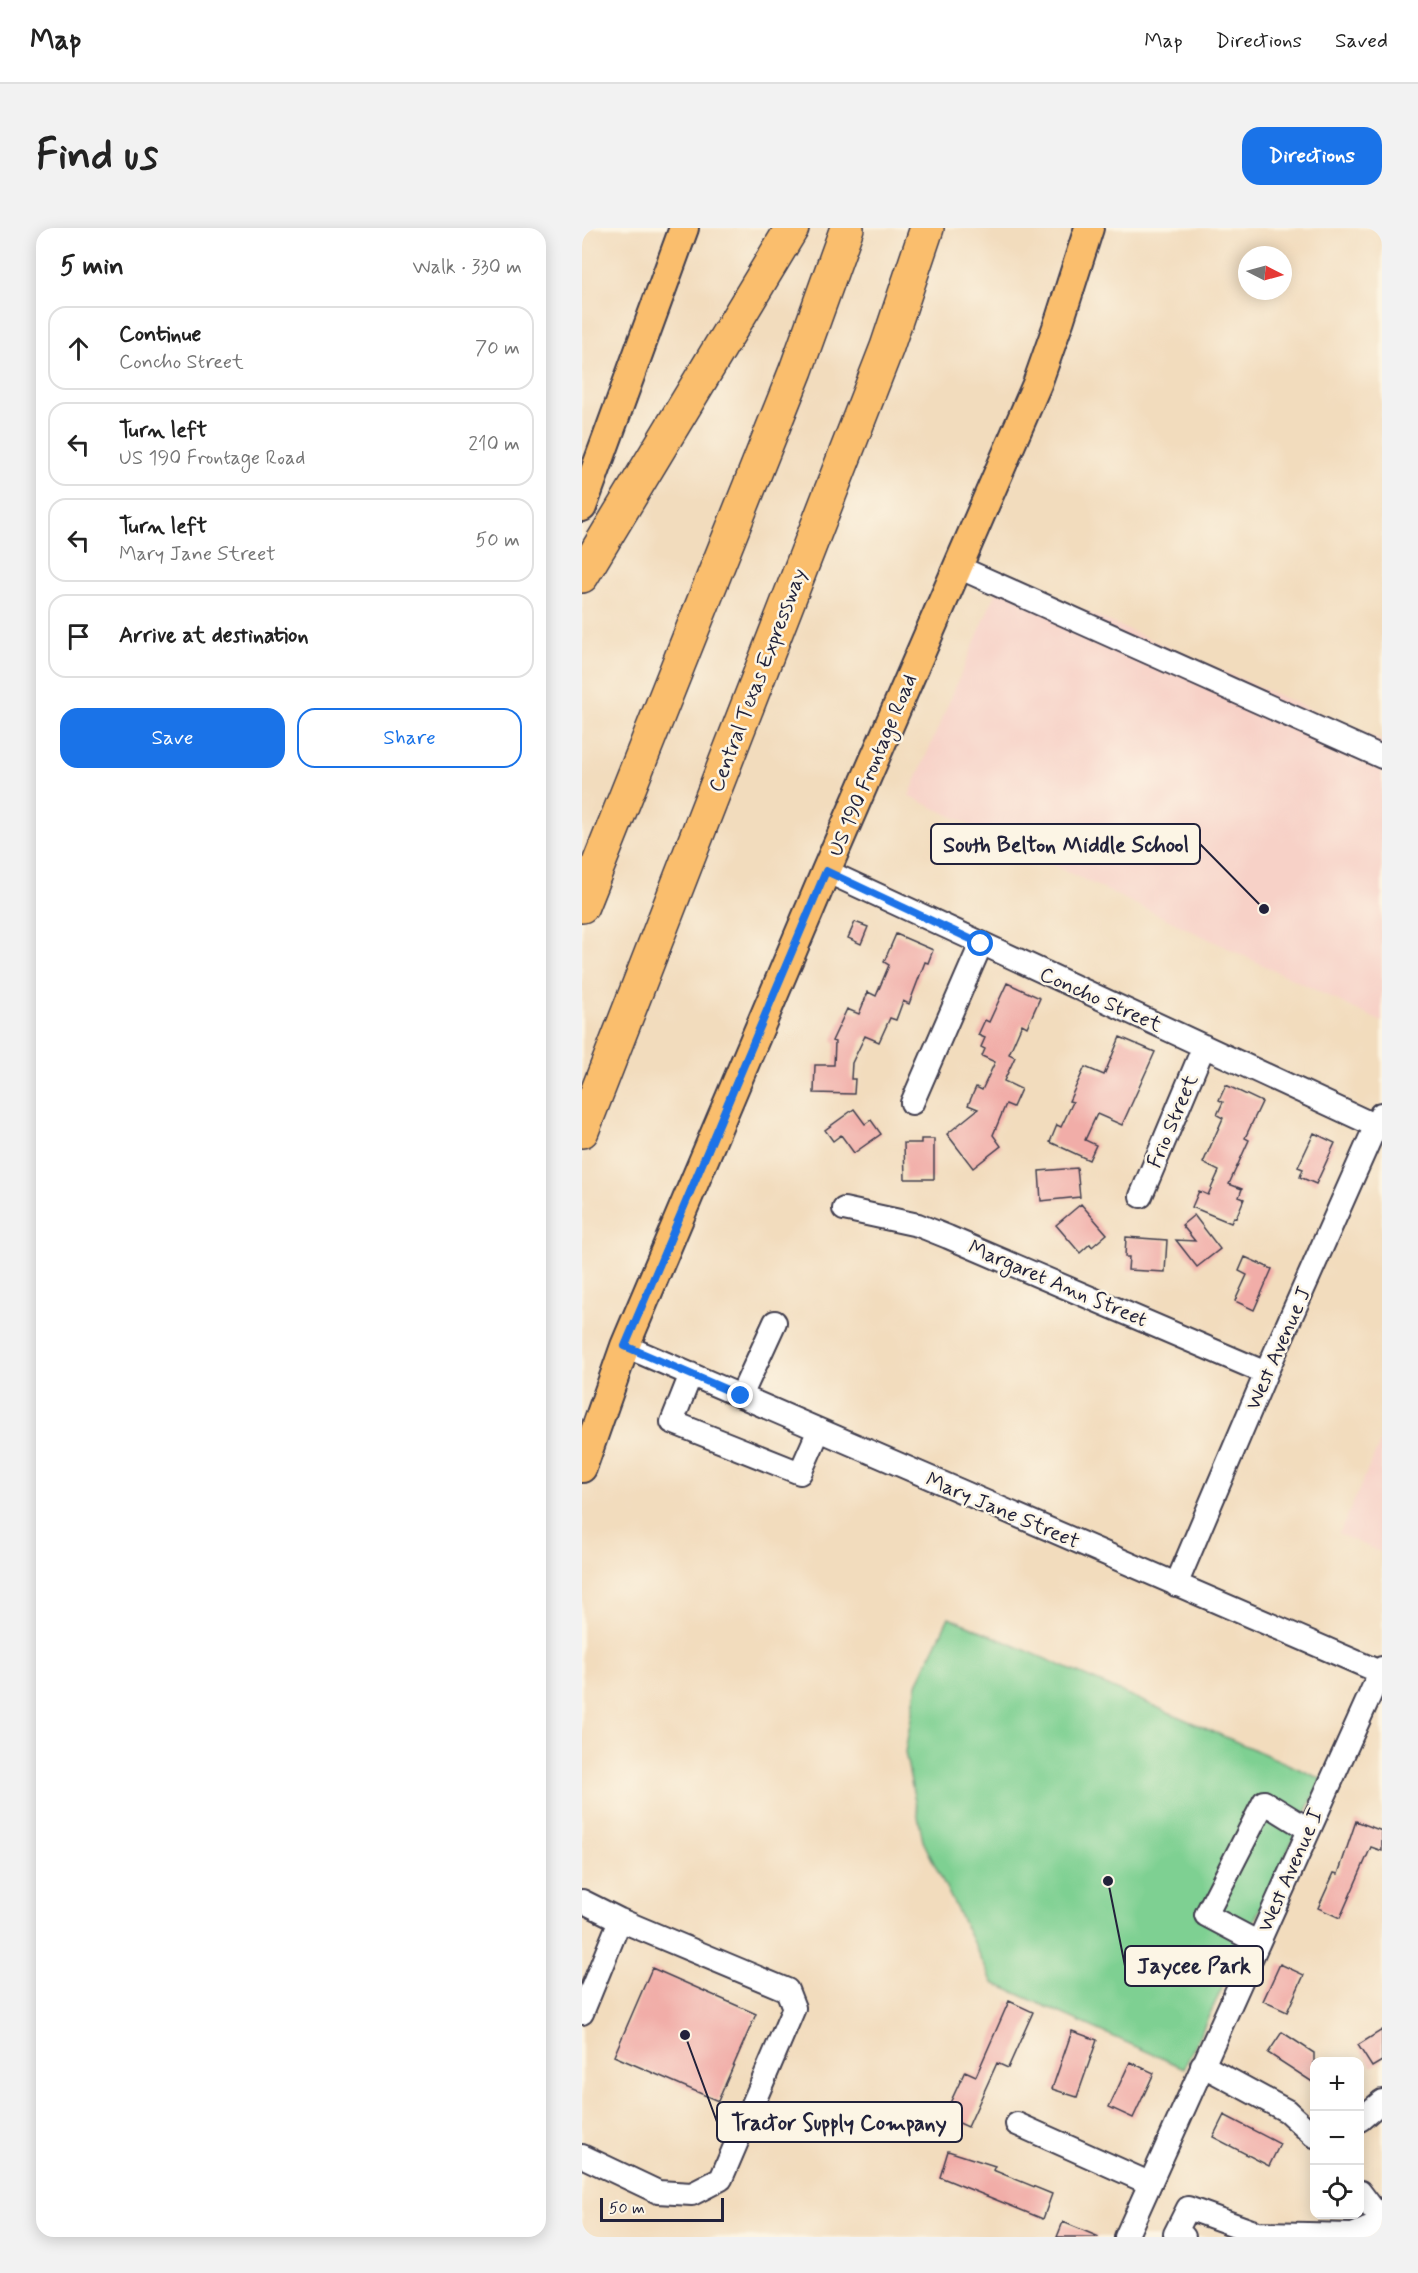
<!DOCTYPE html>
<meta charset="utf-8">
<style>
:root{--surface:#fff;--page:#f2f2f2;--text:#222;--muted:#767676;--line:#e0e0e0;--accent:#1a73e8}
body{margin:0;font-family:Mynerve,sans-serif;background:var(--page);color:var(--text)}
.controls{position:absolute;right:18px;bottom:18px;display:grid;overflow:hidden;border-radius:12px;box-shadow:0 3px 15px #0003}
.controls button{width:54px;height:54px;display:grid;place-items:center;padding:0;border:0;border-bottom:2px solid var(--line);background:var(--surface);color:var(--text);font:30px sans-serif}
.compass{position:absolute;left:656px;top:18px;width:54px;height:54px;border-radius:50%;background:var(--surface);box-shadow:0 3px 15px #0003;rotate:96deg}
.scale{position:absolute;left:18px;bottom:15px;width:124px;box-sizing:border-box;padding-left:6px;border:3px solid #22223b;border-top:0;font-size:16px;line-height:21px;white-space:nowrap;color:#22223b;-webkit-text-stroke:4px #fcf5e5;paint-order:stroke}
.stop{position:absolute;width:18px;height:18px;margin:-14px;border:4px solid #1a73e8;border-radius:50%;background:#fff}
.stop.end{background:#1a73e8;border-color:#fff;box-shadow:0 2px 6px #0008}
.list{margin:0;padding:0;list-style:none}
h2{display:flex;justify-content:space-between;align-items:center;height:78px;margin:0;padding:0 24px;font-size:26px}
h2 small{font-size:20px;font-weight:400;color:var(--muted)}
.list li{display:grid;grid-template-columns:39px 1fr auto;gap:18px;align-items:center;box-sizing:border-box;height:84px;margin:0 12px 12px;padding:0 12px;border:2px solid var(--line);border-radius:18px}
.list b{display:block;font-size:22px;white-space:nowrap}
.list p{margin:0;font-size:20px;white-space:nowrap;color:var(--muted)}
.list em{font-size:20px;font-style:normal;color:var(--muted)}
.actions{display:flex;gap:12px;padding:18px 24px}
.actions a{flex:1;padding:14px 0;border:2px solid var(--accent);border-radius:18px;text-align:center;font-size:21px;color:var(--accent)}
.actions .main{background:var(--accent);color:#fff}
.icon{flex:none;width:33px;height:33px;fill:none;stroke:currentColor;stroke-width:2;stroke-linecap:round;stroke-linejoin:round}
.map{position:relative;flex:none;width:800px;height:2009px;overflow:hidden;border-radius:18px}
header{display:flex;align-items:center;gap:36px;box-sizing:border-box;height:84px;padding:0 30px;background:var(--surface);border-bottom:2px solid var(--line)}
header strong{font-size:28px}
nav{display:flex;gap:33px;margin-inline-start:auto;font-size:21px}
.intro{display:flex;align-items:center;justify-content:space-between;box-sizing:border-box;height:144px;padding:0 36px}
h1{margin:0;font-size:42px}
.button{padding:15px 27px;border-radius:18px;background:var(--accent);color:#fff;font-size:21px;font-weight:700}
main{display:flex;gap:36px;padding:0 36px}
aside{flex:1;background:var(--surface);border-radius:18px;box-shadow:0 3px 15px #0003}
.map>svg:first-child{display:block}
</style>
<header>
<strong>Map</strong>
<nav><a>Map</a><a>Directions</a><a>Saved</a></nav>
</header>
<div class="intro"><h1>Find us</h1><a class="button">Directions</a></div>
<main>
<aside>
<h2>5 min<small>Walk · 330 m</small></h2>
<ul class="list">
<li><svg class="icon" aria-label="ahead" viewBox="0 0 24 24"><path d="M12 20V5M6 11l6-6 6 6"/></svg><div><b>Continue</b><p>Concho Street</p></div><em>70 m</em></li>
<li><svg class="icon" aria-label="left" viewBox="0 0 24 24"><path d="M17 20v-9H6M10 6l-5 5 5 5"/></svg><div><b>Turn left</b><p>US 190 Frontage Road</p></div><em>210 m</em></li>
<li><svg class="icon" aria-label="left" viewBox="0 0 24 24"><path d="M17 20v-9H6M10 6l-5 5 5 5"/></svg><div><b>Turn left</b><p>Mary Jane Street</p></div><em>50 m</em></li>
<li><svg class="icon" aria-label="arrive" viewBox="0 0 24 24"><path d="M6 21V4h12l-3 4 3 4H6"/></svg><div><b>Arrive at destination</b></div></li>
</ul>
<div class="actions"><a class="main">Save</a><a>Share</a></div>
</aside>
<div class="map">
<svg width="800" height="2009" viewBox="0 0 800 2009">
<rect width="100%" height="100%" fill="#fcf5e5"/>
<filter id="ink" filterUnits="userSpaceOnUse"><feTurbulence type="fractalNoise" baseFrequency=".0167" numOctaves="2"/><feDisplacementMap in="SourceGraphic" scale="12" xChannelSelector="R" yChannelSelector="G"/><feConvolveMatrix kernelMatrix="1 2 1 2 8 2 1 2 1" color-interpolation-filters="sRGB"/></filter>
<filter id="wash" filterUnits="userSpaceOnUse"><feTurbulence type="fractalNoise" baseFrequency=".008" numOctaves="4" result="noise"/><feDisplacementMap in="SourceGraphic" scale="24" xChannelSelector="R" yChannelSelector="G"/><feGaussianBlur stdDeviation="1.35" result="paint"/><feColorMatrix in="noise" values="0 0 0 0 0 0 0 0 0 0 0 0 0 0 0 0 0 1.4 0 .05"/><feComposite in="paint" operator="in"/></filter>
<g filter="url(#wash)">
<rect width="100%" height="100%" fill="#f2dcbd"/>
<path fill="#f7d1c7" d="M421,347L800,513V794L327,568Z
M800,1210V1325L757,1306Z"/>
<path fill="#7ed092" stroke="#507966" stroke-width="1.5" d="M367,1389L740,1551L602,1840L411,1755L341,1613L323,1524L335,1456Z"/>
<g id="blocks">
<path fill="#f1ada8" d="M273,694L286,699L279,716L266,710Z
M314,706L351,722L346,735L343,734L327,776L321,773L314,792L308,790L297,814L283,808L270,835L269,851H273L272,866L232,865L233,837H252L253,814L250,813L265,781L277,786L286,764L294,768L307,737L302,734Z
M425,755L458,770L445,799L440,796L427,826L433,829L422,853L439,861L431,879L424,876L411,907L419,918L391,940L365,906L396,881L386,877L394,859L400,862L413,834L400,828L403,821L399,819L403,810L396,807L403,792L407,794Z
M538,809L573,824L540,897L515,886L503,912L514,917L507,932L468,914L475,897L479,899L491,874L487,873L503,839L522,847Z
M644,857L680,874L663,910L667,912L647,956L660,961L657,969L662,971L654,990L652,989L649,995L610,979L617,963L626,967L637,943L621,935L641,890L635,887L641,874L637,872Z
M272,881L283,896L289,892L299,906L272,925L259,907L251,913L243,902Z
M732,905L753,915L734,956L718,949L721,941L716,939Z
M339,911H352V951H323L322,915H339Z
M495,940L498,969L459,973L457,943Z
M499,976L525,1006L510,1019L508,1016L498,1025L474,997Z
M612,987L638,1021L615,1039L594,1012L613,1013L600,997Z
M544,1009L585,1012L583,1044L546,1042L547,1029H543Z
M663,1029L690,1041L672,1082L653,1073L665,1047L657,1043Z
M774,1593L800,1603V1623L789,1619L758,1690L736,1680L752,1645L756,1646Z
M698,1736L722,1747L705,1784L681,1773Z
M70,1740L174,1786L136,1873L32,1828Z
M427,1773L451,1784L426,1840L415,1835L386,1899L362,1888L383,1843L394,1848Z
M800,1802V1833L790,1839L776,1817Z
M490,1803L515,1812L495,1869L470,1861Z
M700,1804L732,1825V1855L686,1825Z
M548,1834L572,1845L551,1890L527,1879Z
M642,1887L698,1916L687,1938L631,1909Z
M366,1923L413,1938L411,1942L470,1966L461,1991L358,1949Z
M481,1994L517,2009H475Z"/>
</g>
</g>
<g filter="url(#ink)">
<use href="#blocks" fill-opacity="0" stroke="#413e4e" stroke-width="1.5"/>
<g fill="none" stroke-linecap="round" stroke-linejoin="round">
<g stroke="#413e4e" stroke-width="26">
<path id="minor" d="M376,339L800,529
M244,643L794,898
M330,875L399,716
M559,968L622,818
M262,981L336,997L366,1009L684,1145
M43,1118L800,1445
M109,1146L90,1194L218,1245L237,1202
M159,1168L193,1094
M594,1357L684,1145L799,886
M0,1673L38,1692L205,1762L212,1780L139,1951L110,1966L76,1964L0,1928
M675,1714L624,1687L682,1574L726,1601
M0,1785L38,1692
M620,1837L705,1883L732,1908
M778,1892L800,1873
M435,1896L567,1955
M778,1964L800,1993
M544,2009L800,1440
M602,2009L593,2006L606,1980L675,2005L770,2007
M766,2009L800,1995"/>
</g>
<g stroke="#413e4e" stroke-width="32">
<path id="major" d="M0,279L102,0
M0,1240L43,1118L244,643L455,156L478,91L507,0"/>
</g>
<g stroke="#413e4e" stroke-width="36">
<path id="highway" d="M0,348L210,0
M0,678L214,142L265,0
M0,903L305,119L345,0"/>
</g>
<use href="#minor" stroke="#fff" stroke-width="22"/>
<use href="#major" stroke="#fabe6d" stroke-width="28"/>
<use href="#highway" stroke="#fabe6d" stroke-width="33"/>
</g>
</g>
<g fill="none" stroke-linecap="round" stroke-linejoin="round" filter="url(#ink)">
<path stroke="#1a73e8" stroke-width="8" d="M159,1168L43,1118L244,643L399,716"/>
</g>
<g text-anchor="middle" stroke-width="5" stroke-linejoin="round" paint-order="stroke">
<g font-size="21" fill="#22223b" stroke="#fcf5e5">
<text transform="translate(175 452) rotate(-69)" y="7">Central Texas Expressway</text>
<text transform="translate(290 537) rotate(-67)" y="7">US 190 Frontage Road</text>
<text transform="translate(519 771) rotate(24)" y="7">Concho Street</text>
<text transform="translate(590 893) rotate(-67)" y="7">Frio Street</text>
<text transform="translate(476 1055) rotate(23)" y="7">Margaret Ann Street</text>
<text transform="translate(696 1120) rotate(-66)" y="7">West Avenue J</text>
<text transform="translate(421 1282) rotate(23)" y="7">Mary Jane Street</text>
<text transform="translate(708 1642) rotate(-66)" y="7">West Avenue I</text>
</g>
</g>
<path fill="none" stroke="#22223b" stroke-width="2" d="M682 681L618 616M526 1653L543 1738M103 1807L135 1894"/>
<g fill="#22223b" stroke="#fcf5e5" stroke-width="2">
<circle cx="682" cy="681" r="6"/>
<circle cx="526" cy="1653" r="6"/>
<circle cx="103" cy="1807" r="6"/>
</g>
<g fill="#fcf5e5" stroke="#22223b" stroke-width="2">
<rect x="349" y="596" width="269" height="40" rx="6"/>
<rect x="543" y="1718" width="138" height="40" rx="6"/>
<rect x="135" y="1874" width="245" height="40" rx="6"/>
</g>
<g font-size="22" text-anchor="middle" font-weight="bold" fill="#22223b">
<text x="484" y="624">South Belton Middle School</text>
<text x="612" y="1745">Jaycee Park</text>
<text x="257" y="1902">Tractor Supply Company</text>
</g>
</svg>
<div class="controls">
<button>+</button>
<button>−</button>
<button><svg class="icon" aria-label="locate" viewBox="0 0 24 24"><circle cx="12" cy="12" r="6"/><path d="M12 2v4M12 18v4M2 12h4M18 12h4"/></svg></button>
</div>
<svg class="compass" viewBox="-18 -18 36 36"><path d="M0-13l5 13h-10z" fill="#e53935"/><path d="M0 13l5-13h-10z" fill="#767676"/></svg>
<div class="scale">50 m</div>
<div class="stop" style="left:399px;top:716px"></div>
<div class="stop end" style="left:159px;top:1168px"></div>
</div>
</main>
